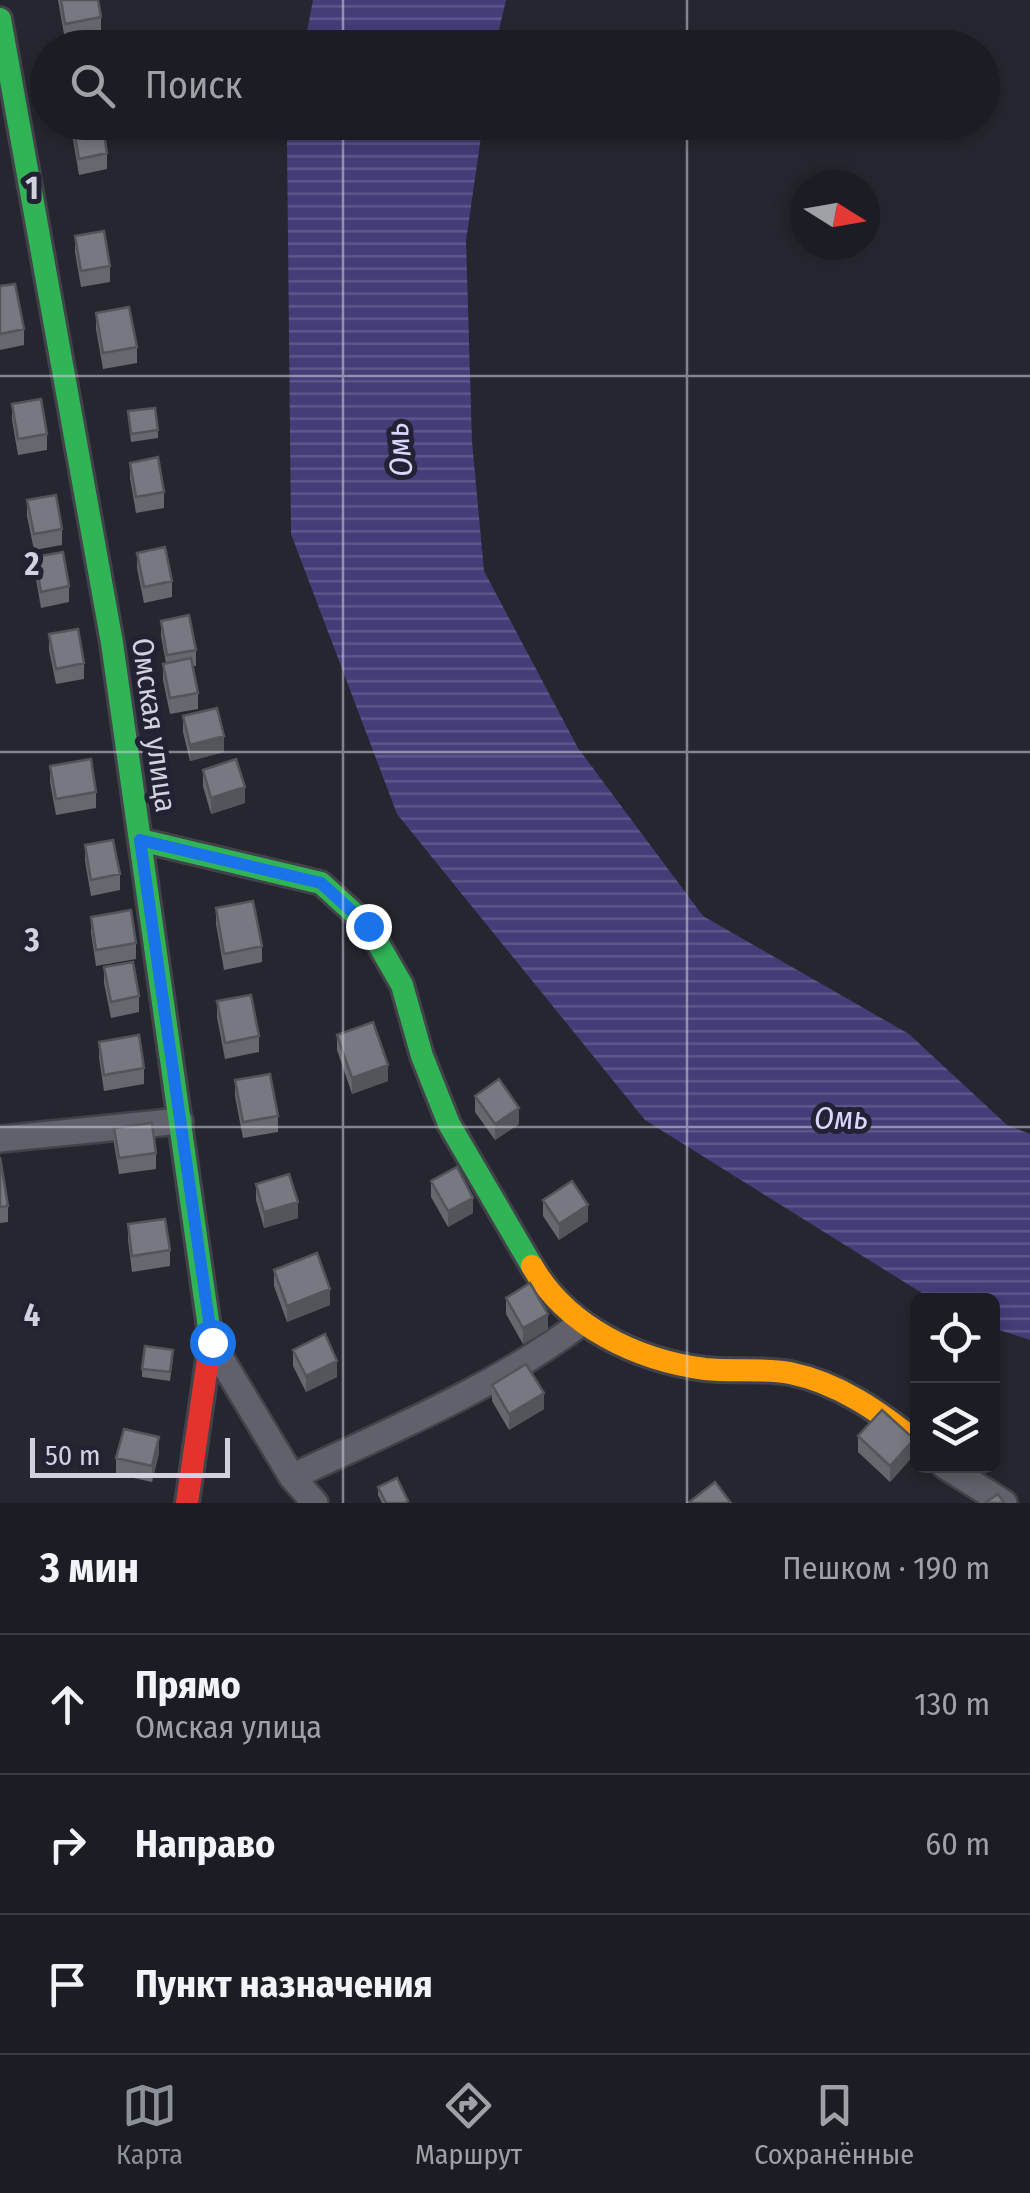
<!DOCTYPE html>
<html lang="ru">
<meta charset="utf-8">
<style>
:root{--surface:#1c1c24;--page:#25252c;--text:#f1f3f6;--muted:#a0a1a6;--line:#3a3a41;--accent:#8c9099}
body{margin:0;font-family:"Fira Sans Condensed",sans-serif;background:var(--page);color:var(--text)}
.controls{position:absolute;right:30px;bottom:30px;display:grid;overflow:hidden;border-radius:15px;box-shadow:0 5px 15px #0003}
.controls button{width:90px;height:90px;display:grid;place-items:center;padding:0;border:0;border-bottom:2px solid var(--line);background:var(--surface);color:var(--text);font:50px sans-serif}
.compass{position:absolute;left:790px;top:170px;width:90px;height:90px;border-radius:50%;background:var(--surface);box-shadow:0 5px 15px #0003;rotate:101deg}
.scale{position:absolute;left:30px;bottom:25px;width:200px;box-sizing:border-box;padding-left:10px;border:5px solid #d2d2de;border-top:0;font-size:28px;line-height:35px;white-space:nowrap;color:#d2d2de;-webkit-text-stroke:8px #232234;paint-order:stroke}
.stop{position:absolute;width:30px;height:30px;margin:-22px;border:8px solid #1a73e8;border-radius:50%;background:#fff}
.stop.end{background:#1a73e8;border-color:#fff;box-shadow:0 2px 10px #0008}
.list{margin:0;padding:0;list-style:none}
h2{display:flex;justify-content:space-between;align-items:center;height:130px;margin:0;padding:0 40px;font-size:42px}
h2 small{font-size:32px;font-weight:400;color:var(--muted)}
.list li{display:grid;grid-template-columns:65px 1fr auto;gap:30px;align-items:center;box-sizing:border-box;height:140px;padding:0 40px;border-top:2px solid var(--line)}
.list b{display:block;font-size:38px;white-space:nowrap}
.list p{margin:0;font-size:32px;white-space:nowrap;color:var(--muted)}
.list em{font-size:32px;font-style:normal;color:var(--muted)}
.icon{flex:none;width:55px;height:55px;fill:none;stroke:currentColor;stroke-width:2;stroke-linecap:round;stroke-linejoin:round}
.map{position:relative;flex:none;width:1030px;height:1503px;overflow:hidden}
.search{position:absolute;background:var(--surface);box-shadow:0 5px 15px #0003;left:30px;right:30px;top:30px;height:110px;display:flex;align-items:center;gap:25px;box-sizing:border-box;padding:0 35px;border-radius:55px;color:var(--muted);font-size:38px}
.sheet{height:550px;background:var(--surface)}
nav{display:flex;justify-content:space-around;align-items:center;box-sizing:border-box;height:140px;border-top:2px solid var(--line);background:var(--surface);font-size:28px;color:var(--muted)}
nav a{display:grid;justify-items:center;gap:5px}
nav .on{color:var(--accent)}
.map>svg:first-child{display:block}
</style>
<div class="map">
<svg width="1030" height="1503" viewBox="0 0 1030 1503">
<defs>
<pattern id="water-rules" width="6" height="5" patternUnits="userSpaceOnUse" patternTransform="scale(2.5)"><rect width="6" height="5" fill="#433d78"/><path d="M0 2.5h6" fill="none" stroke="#5d588b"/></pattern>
</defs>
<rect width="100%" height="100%" fill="#262630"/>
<path fill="url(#water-rules)" d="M313,0H506L495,47H304Z
M291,123H483L466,241L472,441L484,571L578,748L703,916L909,1034L1007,1125L1030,1134V1340L993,1328L992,1300H933L645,1120L397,814L291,534L287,140Z"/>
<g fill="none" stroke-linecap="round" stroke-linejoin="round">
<g stroke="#42424b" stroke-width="30">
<path id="street" d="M0,1139L180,1121
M211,1342L292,1477L315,1503
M945,1466L1004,1503
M292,1477C389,1431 495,1388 581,1323"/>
</g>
<g stroke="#42424b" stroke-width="28">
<path id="fast" d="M0,19L112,643L211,1342L208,1359
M140,840L321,883L368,926L402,985L422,1056L449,1124L532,1266"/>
</g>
<g stroke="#42424b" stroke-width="28">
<path id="slow" d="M532,1266C567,1327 637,1360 705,1369C733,1372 763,1368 790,1373C839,1383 880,1412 918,1443"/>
</g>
<g stroke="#42424b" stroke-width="28">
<path id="jam" d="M187,1503L208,1359"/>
</g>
<use href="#street" stroke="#61616b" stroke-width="25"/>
<use href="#fast" stroke="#30b455" stroke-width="22"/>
<use href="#slow" stroke="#ff9f0a" stroke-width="22"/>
<use href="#jam" stroke="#e5322d" stroke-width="22"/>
</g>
<path fill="#676770" d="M58,0H98L101,17V33L65,40Z
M73,124L107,153V169L79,175L73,140Z
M75,236L110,266V282L81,287L75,252Z
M0,286L24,329V345L0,350Z
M96,313L137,347V363L103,369L96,329Z
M12,404L47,434V450L18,455L12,420Z
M128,411L158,430V438L131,442Z
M130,463L164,492V508L136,513L130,478Z
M27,500L62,529V545L34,550L27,516Z
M137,553L172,581V597L144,603L137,568Z
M35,557L69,586V602L41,608L35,573Z
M161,621L196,650V666H193L198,693V709L170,714L163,680V664L166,663L161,636Z
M49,634L84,663V679L56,684L49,650Z
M183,716L224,752L190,761L183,732Z
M50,766L96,792V808L56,815L50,782Z
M203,770L245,803L211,814L203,786Z
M85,845L120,874V890L91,896L85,861Z
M216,908L262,946V962L224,970L216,924Z
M91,917L136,943V959L96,966L91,933Z
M104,967L139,996V1012L111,1018L104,983Z
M217,1001L259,1036V1052L225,1059L217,1017Z
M337,1035L388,1081L352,1094L337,1050Z
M99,1042L144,1068V1084L104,1091L99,1058Z
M235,1080L278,1116V1132L243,1138L235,1096Z
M475,1096L519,1124L495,1140L475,1112Z
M114,1128L156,1153V1169L119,1174L114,1144Z
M0,1157L8,1206V1222L0,1223Z
M431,1181L473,1213L448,1227L431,1197Z
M256,1184L298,1218L264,1228L256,1200Z
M543,1200L588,1221L559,1240L543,1216Z
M128,1224L170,1250V1266L132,1272L128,1240Z
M274,1270L330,1305L287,1322L274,1286Z
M506,1298L548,1329L523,1344L506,1314Z
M293,1350L337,1377L306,1392L293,1366Z
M173,1358L170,1381L142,1377V1369Z
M492,1385L544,1409L509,1430L492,1401Z
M858,1436L914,1455L890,1482L858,1452Z
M159,1453L152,1482L116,1474V1458Z
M378,1487L408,1503H382L378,1495Z"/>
<path fill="#54545b" d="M224,736V752L190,761V745Z
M245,787V803L211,814V798Z
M388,1065V1081L352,1094V1078Z
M519,1108V1124L495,1140V1124Z
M473,1198V1213L448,1227V1211Z
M298,1202V1218L264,1228V1212Z
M588,1205V1221L559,1240V1224Z
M330,1289V1305L287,1322V1306Z
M548,1314V1329L523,1344V1328Z
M337,1361V1377L306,1392V1376Z
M544,1393V1409L509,1430V1414Z
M159,1437V1453L152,1482V1466Z
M914,1439V1455L890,1482V1466Z"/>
<path fill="#787882" stroke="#54545b" stroke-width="2.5" d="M61,0H98L101,17L65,24Z
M82,122H102L107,153L79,159L73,124Z
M104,231L110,266L81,271L75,236Z
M15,284L24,329L0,334V286Z
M129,307L137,347L103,353L96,313Z
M41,399L47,434L18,439L12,404Z
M155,408L158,430L131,434L128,411Z
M158,457L164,492L136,497L130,463Z
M56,495L62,529L34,534L27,500Z
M165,547L172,581L144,587L137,553Z
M63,552L69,586L41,592L35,557Z
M189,615L196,650L167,655L161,621Z
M78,629L84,663L56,669L49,634Z
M191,658L198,693L170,698L163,664Z
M217,708L224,736L190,745L183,716Z
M91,759L96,792L56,799L50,766Z
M236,759L245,787L211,798L203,770Z
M113,840L120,874L91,880L85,845Z
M253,901L262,946L224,954L216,908Z
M131,910L136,943L96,950L91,917Z
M133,962L139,996L111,1002L104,967Z
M251,995L259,1036L225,1043L217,1001Z
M373,1022L388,1065L352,1078L337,1035Z
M139,1035L144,1068L104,1075L99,1042Z
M270,1074L278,1116L243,1122L235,1080Z
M499,1079L519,1108L495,1124L475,1096Z
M152,1123L156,1153L119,1158L114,1128Z
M0,1157L8,1206L0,1207Z
M457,1167L473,1198L448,1211L431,1181Z
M289,1174L298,1202L264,1212L256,1184Z
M572,1181L588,1205L559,1224L543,1200Z
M165,1219L170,1250L132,1256L128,1224Z
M317,1253L330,1289L287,1306L274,1270Z
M530,1283L548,1314L523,1328L506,1298Z
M325,1334L337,1361L306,1376L293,1350Z
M145,1346L173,1350L170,1372L142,1369Z
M526,1364L544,1393L509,1414L492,1385Z
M882,1410L914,1439L890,1466L858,1436Z
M124,1429L159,1437L152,1466L116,1458Z
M397,1478L408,1501L404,1503H386L378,1487Z
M715,1482L731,1503H688Z
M998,1494L1004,1503H985Z"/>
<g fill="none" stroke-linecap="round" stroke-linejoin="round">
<path stroke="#1a73e8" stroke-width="12" d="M212,1342L140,840L321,883L368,926"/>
</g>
<path fill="none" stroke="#d2d2de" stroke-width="2.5" stroke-opacity="0.55" d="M343,0V48M687,0V48M343,122V1503M687,122V1503M0,376H1030M0,752H1030M0,1127H1030"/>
<g text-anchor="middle" stroke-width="10" stroke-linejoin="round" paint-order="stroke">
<g font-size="30" fill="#d2d2de" stroke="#232234">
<text transform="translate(154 725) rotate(82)" y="10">Омская улица</text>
</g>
<g font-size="32" font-style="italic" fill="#d8d7fe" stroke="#232234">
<text transform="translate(399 450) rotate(-96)" y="11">Омь</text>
<text x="841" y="1129">Омь</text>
</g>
</g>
<g font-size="32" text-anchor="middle" font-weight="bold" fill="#d2d2de" stroke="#232234" stroke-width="10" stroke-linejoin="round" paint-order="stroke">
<text x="32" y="199">1</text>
<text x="32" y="575">2</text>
<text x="32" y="951">3</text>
<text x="32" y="1326">4</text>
</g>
</svg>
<div class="controls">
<button><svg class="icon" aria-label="locate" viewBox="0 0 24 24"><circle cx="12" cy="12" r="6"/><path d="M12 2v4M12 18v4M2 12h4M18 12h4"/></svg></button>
<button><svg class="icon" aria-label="layers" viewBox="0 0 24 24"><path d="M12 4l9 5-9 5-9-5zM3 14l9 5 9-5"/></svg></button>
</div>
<svg class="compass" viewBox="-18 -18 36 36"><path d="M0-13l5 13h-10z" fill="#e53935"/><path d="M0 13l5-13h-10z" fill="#a0a1a6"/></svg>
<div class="scale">50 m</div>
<div class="stop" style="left:212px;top:1342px"></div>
<div class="stop end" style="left:368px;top:926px"></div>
<div class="search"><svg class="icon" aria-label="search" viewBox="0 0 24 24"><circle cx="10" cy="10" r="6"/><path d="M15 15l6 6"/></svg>Поиск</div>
</div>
<section class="sheet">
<h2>3 мин<small>Пешком · 190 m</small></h2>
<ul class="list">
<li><svg class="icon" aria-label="ahead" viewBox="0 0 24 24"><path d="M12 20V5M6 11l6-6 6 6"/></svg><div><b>Прямо</b><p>Омская улица</p></div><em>130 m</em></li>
<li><svg class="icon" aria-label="right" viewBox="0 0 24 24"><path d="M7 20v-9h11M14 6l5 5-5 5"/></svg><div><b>Направо</b></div><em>60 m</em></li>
<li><svg class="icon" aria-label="arrive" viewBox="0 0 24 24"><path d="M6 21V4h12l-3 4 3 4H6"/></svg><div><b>Пункт назначения</b></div></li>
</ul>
</section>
<nav>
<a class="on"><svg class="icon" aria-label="map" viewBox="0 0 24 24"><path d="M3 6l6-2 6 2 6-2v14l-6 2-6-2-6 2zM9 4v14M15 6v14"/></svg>Карта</a>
<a><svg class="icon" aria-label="directions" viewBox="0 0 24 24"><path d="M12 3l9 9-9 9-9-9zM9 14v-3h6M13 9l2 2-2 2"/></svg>Маршрут</a>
<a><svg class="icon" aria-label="saved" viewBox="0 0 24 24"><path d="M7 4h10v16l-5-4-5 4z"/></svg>Сохранённые</a>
</nav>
